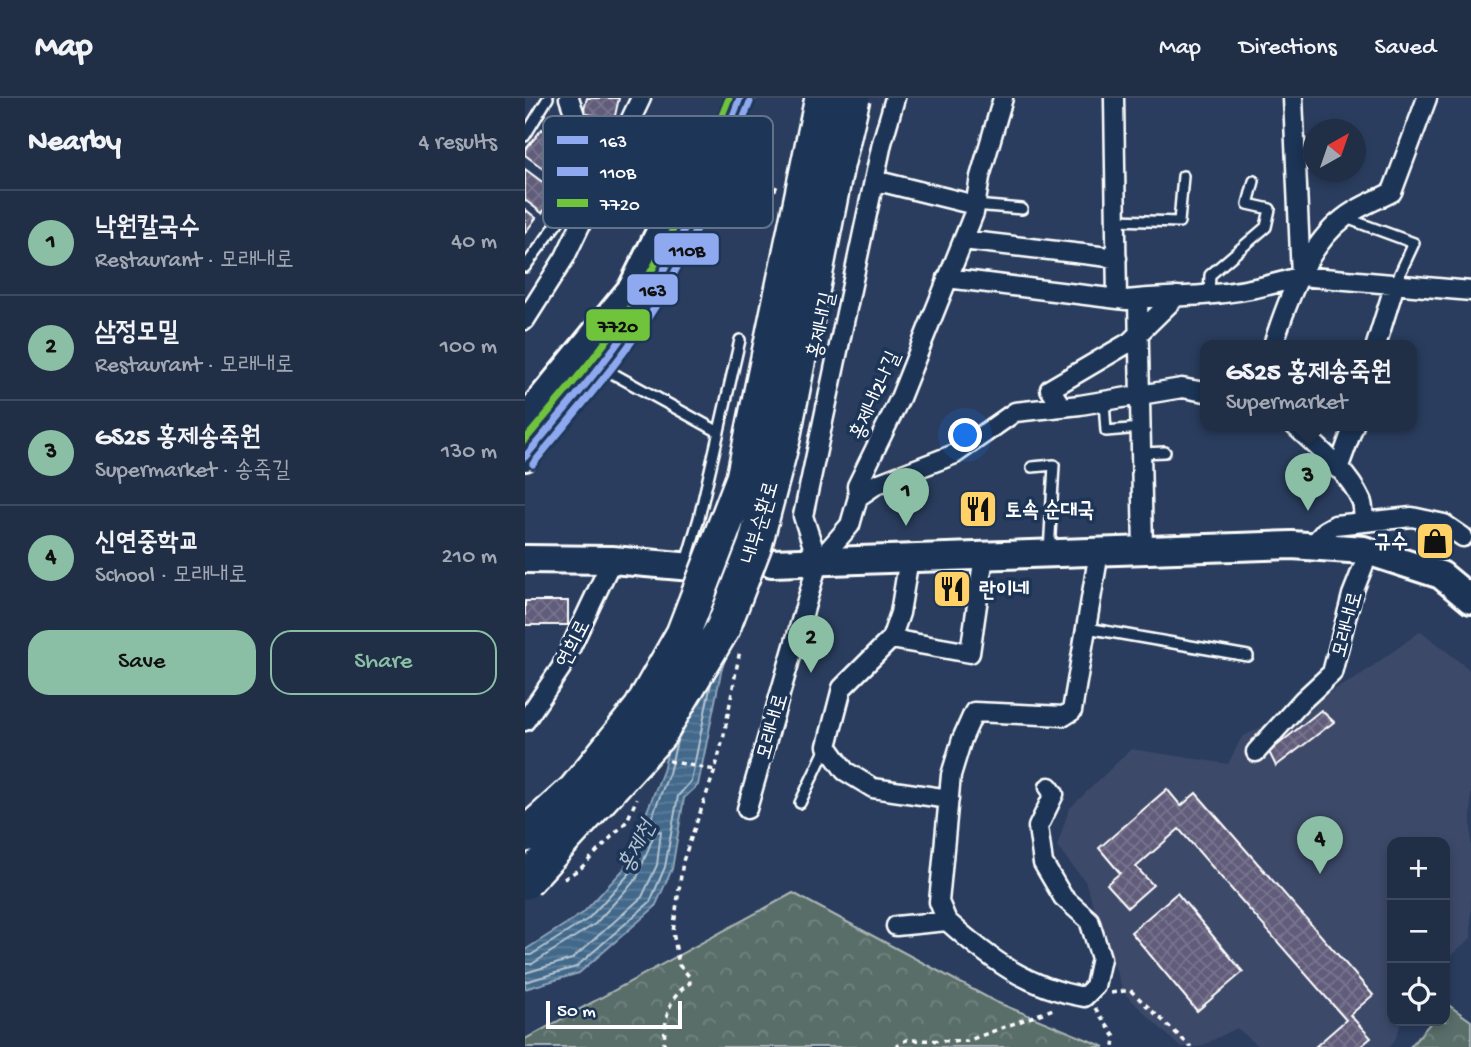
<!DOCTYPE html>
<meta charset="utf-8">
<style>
:root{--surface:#202e46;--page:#2d3a51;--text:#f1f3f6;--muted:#a2a8b3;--line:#3d4a5f;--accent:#8abfa5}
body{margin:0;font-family:"Gochi Hand","Poor Story",sans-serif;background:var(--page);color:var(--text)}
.controls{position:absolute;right:21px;bottom:21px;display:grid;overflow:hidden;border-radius:14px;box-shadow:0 4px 10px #0003}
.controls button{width:63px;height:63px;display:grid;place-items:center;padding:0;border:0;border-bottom:2px solid var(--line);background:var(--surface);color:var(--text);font:35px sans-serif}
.compass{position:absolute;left:778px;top:21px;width:63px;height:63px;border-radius:50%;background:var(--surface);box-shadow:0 4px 10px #0003;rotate:40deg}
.scale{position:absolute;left:21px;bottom:18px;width:136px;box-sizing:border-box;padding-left:7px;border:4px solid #fff;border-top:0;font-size:19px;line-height:24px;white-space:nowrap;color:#fff;-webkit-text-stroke:5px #1d3557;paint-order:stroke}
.you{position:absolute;left:441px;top:338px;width:24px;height:24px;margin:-18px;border:5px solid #fff;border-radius:50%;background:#1a73e8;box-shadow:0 0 0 10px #1a73e833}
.badge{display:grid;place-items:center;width:46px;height:46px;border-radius:50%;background:var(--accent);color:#111;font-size:23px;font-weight:700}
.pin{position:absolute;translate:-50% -58px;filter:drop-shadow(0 2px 4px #0008)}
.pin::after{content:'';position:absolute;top:37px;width:24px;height:21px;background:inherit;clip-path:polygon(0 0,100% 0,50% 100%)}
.popup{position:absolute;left:675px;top:242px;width:217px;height:91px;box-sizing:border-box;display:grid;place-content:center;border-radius:14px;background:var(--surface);filter:drop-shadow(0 2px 5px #0005);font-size:23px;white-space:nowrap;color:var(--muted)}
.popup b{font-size:26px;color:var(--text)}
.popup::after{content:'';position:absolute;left:50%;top:100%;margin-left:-14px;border:14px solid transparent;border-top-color:var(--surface)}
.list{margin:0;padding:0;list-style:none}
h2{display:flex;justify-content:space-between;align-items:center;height:91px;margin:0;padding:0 28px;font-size:30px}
h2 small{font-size:23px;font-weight:400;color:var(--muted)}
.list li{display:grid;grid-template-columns:46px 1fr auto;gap:21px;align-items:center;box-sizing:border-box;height:105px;padding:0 28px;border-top:2px solid var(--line)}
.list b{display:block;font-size:26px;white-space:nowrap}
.list p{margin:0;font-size:23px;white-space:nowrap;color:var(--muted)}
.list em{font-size:23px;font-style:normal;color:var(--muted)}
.actions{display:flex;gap:14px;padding:21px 28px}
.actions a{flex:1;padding:16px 0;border:2px solid var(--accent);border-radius:21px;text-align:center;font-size:24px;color:var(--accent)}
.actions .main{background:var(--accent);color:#111}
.icon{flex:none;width:38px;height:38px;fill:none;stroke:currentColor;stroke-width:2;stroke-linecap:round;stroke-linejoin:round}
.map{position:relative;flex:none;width:946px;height:949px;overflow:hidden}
header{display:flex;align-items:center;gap:42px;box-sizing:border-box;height:98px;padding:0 35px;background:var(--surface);border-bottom:2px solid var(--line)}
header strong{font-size:33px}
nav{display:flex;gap:38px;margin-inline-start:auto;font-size:24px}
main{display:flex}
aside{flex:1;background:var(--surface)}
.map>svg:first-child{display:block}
</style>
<header>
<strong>Map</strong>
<nav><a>Map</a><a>Directions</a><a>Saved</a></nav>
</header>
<main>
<aside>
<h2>Nearby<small>4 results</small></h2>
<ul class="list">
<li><span class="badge">1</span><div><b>낙원칼국수</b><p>Restaurant · 모래내로</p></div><em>40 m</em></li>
<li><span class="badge">2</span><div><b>삼정모밀</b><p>Restaurant · 모래내로</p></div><em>100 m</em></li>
<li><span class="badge">3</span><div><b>GS25 홍제송죽원</b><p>Supermarket · 송죽길</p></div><em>130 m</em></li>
<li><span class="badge">4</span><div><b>신연중학교</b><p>School · 모래내로</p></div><em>210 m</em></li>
</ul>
<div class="actions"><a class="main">Save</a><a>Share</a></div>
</aside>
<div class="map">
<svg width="946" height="949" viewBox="0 0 946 949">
<defs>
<pattern id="forest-crowns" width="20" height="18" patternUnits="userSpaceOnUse" patternTransform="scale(1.75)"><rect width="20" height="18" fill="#5a6e69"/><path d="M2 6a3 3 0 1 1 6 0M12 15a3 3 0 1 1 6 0" fill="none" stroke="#738480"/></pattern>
<pattern id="water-rules" width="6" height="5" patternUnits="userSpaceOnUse" patternTransform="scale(1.75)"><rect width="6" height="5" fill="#42688a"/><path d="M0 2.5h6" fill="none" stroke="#5e7f9c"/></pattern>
<pattern id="building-cross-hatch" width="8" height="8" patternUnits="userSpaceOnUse" patternTransform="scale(1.75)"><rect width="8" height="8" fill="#605c7a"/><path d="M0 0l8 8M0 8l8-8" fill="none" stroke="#78748e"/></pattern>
</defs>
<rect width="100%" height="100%" fill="#2a3d5e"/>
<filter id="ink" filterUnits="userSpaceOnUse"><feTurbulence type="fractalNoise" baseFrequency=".0143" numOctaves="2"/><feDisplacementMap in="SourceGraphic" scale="14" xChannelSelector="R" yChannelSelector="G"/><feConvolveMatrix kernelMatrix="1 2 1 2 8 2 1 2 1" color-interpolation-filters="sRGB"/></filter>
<g filter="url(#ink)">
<path fill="#3e4a69" d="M896,533L946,573V840L920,862V744H867V923H877L870,942L865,949H735L712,930L674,949H655L599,895L560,783L532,749L544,711L606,651L703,666L717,639L830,581Z"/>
<path fill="url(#forest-crowns)" stroke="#acb6b4" stroke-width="2" d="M268,795L471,904L580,949H0V941Z
M922,906L946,923V949H885L907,923H920V909Z"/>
<path fill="url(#water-rules)" stroke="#8ea4b9" stroke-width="2" d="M233,292L228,471L196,574L173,687L159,700L147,771L130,809L54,875L0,891V852L58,815L99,771L138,673L161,572Z"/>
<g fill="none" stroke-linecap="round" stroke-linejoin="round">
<path stroke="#b3c3d0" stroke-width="2" d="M0,857H6L63,821L105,775L144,675L152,643
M0,866H7L70,826L112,780L130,734L136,733L132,767L117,799L47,861L0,875
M0,884L51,869L125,804L140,769L153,698L166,683L186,585"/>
</g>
<path fill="url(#building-cross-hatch)" stroke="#fff" stroke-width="2" d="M62,0H94L89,22L58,15Z
M17,31L38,50L42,63L36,70L42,74L35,83L0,57V52Z
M0,71L32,95L17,115L0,102Z
M0,111L11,120L0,135Z
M0,503H43V527H0Z
M796,612L809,624L751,668L744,654Z
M642,691L656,708L671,695L848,897L825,917L846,940L835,949H790L821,922L654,731L611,769L628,787L603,809L582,786L595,775L574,750Z
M652,795L718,874L672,913L606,834Z"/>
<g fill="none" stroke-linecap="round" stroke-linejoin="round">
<g stroke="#fff" stroke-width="14">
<path id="lane" d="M0,38L23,0
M450,107L497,111
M821,120L889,145L870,186
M591,122L654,124L658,78
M0,169L39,116L67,94
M684,196L685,177L741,129L745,111L723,106L729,83
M76,269L194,334
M579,303L581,333L616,330
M617,355L640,354
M507,369L529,367L524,454
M161,464L174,420L215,242
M562,530L723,558
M275,705L302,648"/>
</g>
<g stroke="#fff" stroke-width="23">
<path id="street" d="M44,0L74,88
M589,0L592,201
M768,0L776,178
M349,82L450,107
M438,142L592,160
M422,180L601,202C627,199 652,199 678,197C711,195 745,188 776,178L946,193
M613,201L618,452
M0,222L40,159L116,0
M748,247C762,204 782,148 819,120C832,109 852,102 867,94L902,0
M851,247L870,186
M537,309L525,291L605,244L652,198
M769,327C792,349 822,372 836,402C839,408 838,417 839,424
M813,371L829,327
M333,399L352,386L430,356L490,314L555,307L657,290L680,294
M786,449L801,432L810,427L887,419L919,426L938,439
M384,460L375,515L366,541L317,590L302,648L320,673L348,690L424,701
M293,464L278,418L357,45L370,0
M366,541L445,555L459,458
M0,623L36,570L87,462
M731,654L778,602L807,575L827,497L844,454
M222,711L293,464L325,427L333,399L332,388L375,300L449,115L455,79L478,0
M422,823L414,804L426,677L437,641L449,614L539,618L547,613L574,454
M371,828L422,823C465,861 501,889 559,899L570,888L576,860L564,822L538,799L518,765L513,729L529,696L524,689"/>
</g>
<g stroke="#fff" stroke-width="32">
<path id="secondary" d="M0,321L107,190L178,47
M0,359C41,308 87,259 121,203C160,139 188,69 215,0
M0,461L87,462L167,469
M247,465L767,447L839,452L916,477L946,502"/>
</g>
<path stroke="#fff" stroke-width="3.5" stroke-dasharray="5 5" stroke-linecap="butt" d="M191,111L239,112L254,84
M144,663L190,672
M39,781L56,770L102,723L112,700
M586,895L605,892L666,949
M570,910L590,939L589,949
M139,949C140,923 141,900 165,885L164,878L154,867L148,834L158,763L190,672L199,637L215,552
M370,949L381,942L442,943L528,911"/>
<use href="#lane" stroke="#1d3557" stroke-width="9"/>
<use href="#street" stroke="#1d3557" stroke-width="18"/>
<use href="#secondary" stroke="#1d3557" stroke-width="26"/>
<g stroke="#fff" stroke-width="38" stroke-linecap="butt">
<path id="highway-bridge" d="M0,737L50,692L116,610L158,536L218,380L297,0
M0,784L134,637L198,530L230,447L258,341L311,72L328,0"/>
</g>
<use href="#highway-bridge" stroke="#1d3557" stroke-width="33"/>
<g stroke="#1d3557" stroke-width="12">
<path id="bus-1" d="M0,359C42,308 87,259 121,203C160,139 188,69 215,0"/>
</g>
<g stroke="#1d3557" stroke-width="12">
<path id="bus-2" d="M8,366C50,314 95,265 130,209C169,144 197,74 225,4"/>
</g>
<g stroke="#1d3557" stroke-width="12">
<path id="bus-3" d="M0,342C34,301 70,261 100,217C144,150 174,75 204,0"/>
</g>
<use href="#bus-1" stroke="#8fa9f0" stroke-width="7"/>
<use href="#bus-2" stroke="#8fa9f0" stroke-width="7"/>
<use href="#bus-3" stroke="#70c43c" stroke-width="7"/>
</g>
</g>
<defs>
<g id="restaurant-square" transform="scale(2.0125)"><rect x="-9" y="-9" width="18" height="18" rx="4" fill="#ffd166" stroke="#1d3557"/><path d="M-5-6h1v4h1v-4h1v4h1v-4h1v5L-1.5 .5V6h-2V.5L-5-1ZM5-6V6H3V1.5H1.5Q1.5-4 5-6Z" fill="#111"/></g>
<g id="shop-square" transform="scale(2.0125)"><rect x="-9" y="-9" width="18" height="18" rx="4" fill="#ffd166" stroke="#1d3557"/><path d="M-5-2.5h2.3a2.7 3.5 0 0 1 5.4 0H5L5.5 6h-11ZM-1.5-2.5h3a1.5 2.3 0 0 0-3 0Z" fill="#111"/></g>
</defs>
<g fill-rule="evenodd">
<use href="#restaurant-square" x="453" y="411"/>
<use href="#shop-square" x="910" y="443"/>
<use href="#restaurant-square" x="427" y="491"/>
</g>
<g text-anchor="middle" stroke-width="7" stroke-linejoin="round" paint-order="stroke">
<g font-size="21" fill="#fff" stroke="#1d3557">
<text transform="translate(295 227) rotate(-78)" y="7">홍제내길</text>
<text transform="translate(349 297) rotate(-66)" y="7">홍제내2나길</text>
<text transform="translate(234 424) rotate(-74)" y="7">내부순환로</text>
<text transform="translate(821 526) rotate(-75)" y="7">모래내로</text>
<text transform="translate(47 545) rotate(-63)" y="7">연희로</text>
<text transform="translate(246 628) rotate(-74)" y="7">모래내로</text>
</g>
<g font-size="21" font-weight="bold" fill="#fff" stroke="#1d3557" text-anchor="start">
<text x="480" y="418">토속 순대국</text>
<text x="883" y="450" text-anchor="end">규수</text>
<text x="454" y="498">란이네</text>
</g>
<g font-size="23" font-style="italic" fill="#b3c3d0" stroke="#1d3557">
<text transform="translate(110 748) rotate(-63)" y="8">홍제천</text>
</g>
</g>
<rect x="18" y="18" width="230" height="112" rx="10" fill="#1d3557" stroke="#617289" stroke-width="2"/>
<rect x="32" y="38" width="31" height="8" fill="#8fa9f0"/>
<rect x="32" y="69" width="31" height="9" fill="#8fa9f0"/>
<rect x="32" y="101" width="31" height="8" fill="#70c43c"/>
<g font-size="19" fill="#fff">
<text x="75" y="49">163</text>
<text x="75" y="80">110B</text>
<text x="75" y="112">7720</text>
</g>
<g stroke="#1d3557" stroke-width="2.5">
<rect x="128" y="134" width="67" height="34" rx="7" fill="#8fa9f0"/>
<rect x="101" y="175" width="53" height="33" rx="7" fill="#8fa9f0"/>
<rect x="60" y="210" width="66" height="34" rx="7" fill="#70c43c"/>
</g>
<g font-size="19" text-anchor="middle" font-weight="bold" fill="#111">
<text x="162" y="158">110B</text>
<text x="128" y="198">163</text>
<text x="93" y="234">7720</text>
</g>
</svg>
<div class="controls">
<button>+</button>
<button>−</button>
<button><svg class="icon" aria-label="locate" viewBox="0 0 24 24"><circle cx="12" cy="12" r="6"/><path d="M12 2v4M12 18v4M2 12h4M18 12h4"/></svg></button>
</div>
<svg class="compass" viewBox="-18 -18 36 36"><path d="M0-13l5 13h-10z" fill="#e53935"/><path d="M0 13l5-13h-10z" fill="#a2a8b3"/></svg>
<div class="scale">50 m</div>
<div class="you"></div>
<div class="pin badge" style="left:381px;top:428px">1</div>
<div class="pin badge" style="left:286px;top:575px">2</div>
<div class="pin badge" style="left:783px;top:413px">3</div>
<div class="popup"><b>GS25 홍제송죽원</b>Supermarket</div>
<div class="pin badge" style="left:795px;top:776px">4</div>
</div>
</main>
